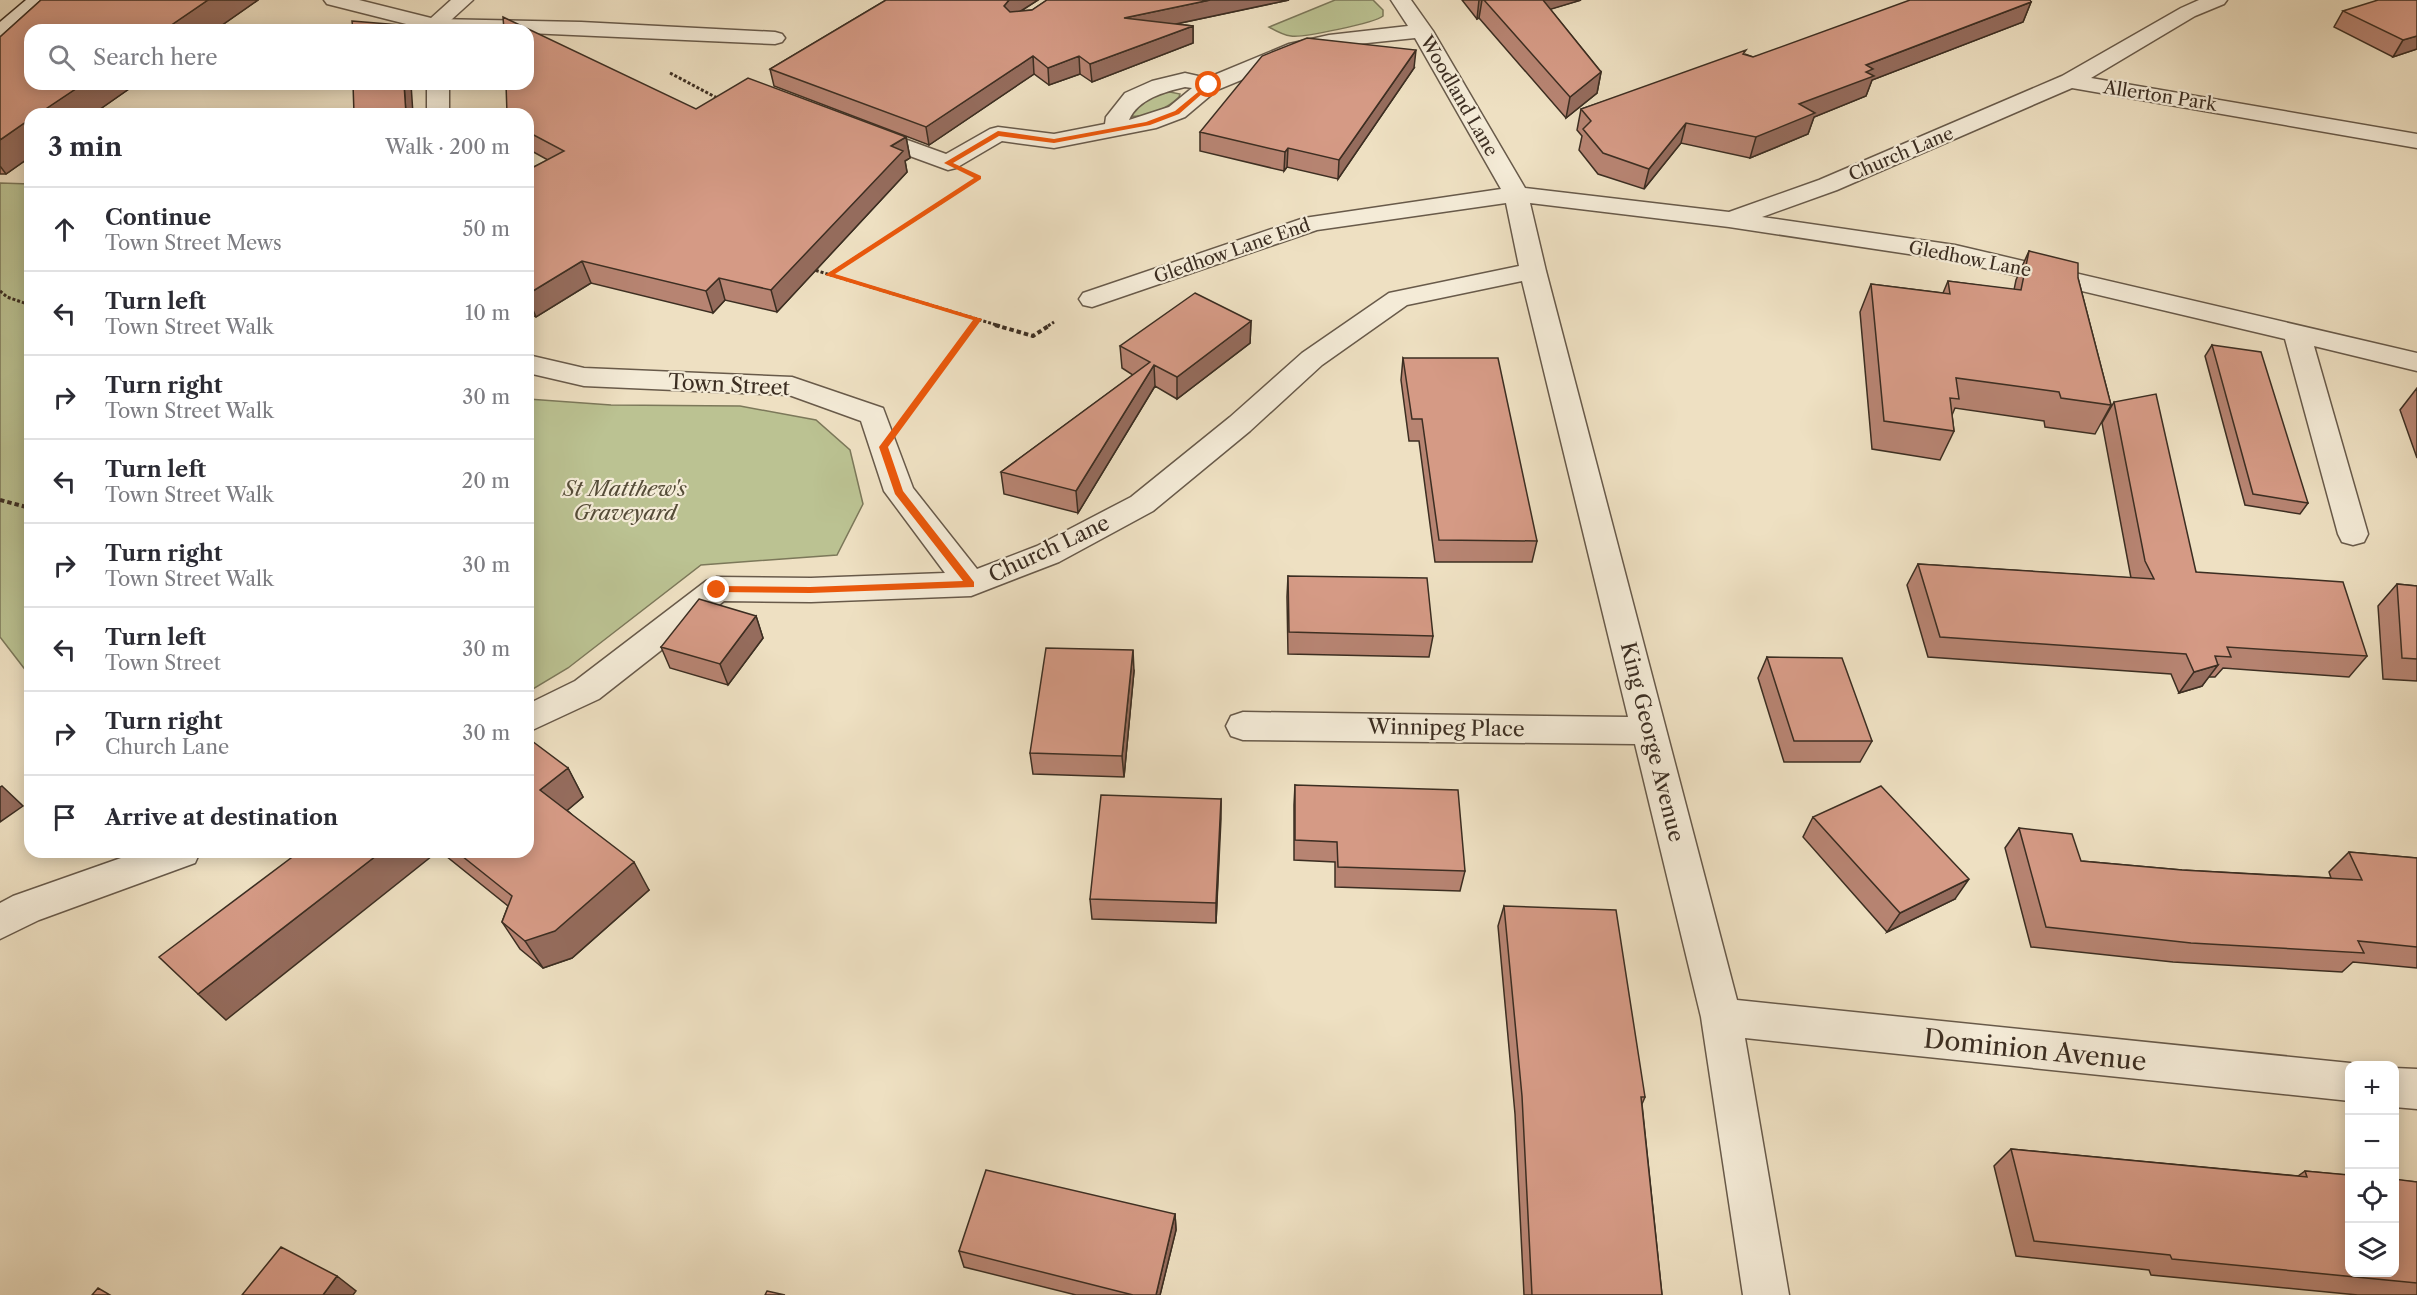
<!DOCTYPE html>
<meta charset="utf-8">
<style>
:root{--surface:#fff;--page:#f7f7f7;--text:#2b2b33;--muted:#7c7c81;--line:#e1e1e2}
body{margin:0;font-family:"Libre Caslon Text",serif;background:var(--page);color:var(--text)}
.controls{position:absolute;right:18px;bottom:18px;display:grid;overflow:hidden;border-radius:12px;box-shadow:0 3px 15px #0003}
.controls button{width:54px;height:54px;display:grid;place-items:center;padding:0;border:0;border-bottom:2px solid var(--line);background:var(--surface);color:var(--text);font:30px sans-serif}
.stop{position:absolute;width:18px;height:18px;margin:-14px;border:4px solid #ea580c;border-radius:50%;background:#fff}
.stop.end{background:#ea580c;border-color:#fff;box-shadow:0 2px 6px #0008}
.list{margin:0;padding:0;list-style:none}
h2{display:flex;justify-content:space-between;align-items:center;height:78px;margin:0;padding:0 24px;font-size:26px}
h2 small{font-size:20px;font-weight:400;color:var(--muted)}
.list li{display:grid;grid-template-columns:39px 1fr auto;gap:18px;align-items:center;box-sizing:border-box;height:84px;padding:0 24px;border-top:2px solid var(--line)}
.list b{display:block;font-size:22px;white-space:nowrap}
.list p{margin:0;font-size:20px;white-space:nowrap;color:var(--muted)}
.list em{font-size:20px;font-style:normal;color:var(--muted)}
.icon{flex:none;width:33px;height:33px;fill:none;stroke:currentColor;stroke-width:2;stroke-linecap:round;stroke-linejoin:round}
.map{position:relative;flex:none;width:2417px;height:1295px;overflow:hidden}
.search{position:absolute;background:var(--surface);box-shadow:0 3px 15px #0003;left:24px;top:24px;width:510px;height:66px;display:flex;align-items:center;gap:15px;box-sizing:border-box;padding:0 21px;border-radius:18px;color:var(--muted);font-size:22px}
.panel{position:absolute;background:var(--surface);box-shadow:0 3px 15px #0003;left:24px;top:108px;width:510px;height:750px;border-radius:18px}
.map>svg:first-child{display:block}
</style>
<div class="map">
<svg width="2417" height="1295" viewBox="0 0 2417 1295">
<rect width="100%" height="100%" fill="#eee0c2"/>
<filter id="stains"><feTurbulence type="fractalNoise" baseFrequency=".00333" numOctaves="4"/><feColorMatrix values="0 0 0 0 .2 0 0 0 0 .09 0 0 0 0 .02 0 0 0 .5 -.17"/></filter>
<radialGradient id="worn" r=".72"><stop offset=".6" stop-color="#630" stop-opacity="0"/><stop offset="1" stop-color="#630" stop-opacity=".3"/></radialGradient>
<path fill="#bbc292" stroke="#7c785a" stroke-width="1.5" d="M1335,0H1373L1383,10V16C1375,23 1302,38 1291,36C1283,35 1276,31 1269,27Z
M1165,91L1180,94L1179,97C1168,108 1147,118 1131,116L1140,101Z
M0,183L30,184V676L0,637Z
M528,399L611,405L740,406L816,420L850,450L863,504L837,555L701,565L568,668L528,692Z"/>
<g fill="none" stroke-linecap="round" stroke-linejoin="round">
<g stroke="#685a4a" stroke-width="3">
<path id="lane" d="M435,19L581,22L775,32L782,34L785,38L782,42L775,44L528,33V30L428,29L425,25L428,21Z"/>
</g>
<g stroke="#685a4a" stroke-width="3">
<path id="street" d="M324,0H359L431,18L451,0H473L440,30H430L327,4Z
M1391,0H1411L1433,31L1525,188L1729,212L1819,180L2062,76L2181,8L2199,0H2227L2224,4L2195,16L2091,78L2417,134V148L2072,88L1837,190L1762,217L1955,245L2417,353V371L2314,346L2368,534L2364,542L2353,545L2342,542L2338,534L2285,339L1955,261L1729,227L1530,203L1546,271L1737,1000L2350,1063L2358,1066H2350V1101L1745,1038L1789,1295H1743L1701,1017L1635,744L1243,740L1231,736L1226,726L1231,716L1243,712L1628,717L1522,281L1407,305L1322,365L1250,431L1153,511L1059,562L971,596L811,602L724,601L599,699L528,732V704L575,681L706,581L717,577L811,578L945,573L884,491L861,421L789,395L584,386L528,373V355L584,368L792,377L883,408L913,488L977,569L1037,546L1131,497L1230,417L1302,353L1389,293L1519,266L1506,203L1317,230L1092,307L1083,305L1079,299L1083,293L1304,218L1501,189L1415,38L1329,47L1305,54L1217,90L1185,117L1156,128L1054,148L1002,141L956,168L948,170L858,137L854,132L858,127L866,125L946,154L990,129L998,127L1054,134L1105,124L1106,117L1125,93L1152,81L1185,73L1207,78L1289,44L1329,35L1408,26ZM1185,87L1192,88L1169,107L1129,120C1138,99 1164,92 1185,87Z
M427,84H449V114H427Z
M138,852H200L195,863L39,920L0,939V903L13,896Z
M2394,1068L2417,1069V1109L2394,1107Z"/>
</g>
<g stroke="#3c2e22" stroke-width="3">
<path id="secondary" d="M26,0H48L8,38L0,39V22Z"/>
</g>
<path stroke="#3c2e22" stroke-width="3" stroke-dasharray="3 2" stroke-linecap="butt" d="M670,73L719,99
M811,269L1000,326
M830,274L942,202
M0,291L7,297L30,305
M973,326L978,319
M1048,326L1054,322"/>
<path stroke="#3c2e22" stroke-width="4" stroke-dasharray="4.5 3" stroke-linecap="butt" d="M995,325L1033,336L1050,325
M916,403L974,325
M0,500L30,508"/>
<use href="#lane" fill="#f4ebd7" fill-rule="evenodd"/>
<use href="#street" fill="#f4ebd7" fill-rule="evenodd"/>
<use href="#secondary" fill="#f4ebd7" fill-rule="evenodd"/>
</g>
<path fill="#b78472" stroke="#3c2e22" stroke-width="1.5" d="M41,0H258L215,30H30V84H136L93,114H30V157L6,174H0V37Z
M886,0H1038L1021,11L1032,10L1047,0H1289L1176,24L1193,26V43L1092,82L1080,74L1049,85L1034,74L929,145L774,86L770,69Z
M1462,0H1581L1550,9L1601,72L1597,93L1566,118L1479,18L1477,19Z
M2417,0V49L2393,57L2334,27L2343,11Z
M2031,2L2023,22L1872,80L1866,96L1814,117L1808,134L1750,158L1681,143L1644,189L1598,174L1579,150L1582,136L1577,130L1581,109L1745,54L1753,57Z
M1414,68L1338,179L1287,167L1284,171L1200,151V132Z
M696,109L906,137L910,158L905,161L907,172L777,312L725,300L713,313L591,283L536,317L528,313V170L548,160L528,149V114Z
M2029,251L2078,278L2111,405L2095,434L2045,427L2044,421L1955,408L1952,415L1954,431L1940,460L1872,449L1860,312L1871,284L1943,293L1948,281L2014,290L2016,280Z
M1251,321L1250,343L1177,399L1155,386L1078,513L1004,494L1001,472L1133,375L1122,368L1120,346Z
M2212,345L2308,503L2300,514L2245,505L2205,356Z
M1403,358L1537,541L1532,562H1435L1419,441H1409L1401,380Z
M2417,388V458L2400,410Z
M2114,402L2196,572L2367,656L2349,677L2223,668L2215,677H2208L2202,686L2179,693L2171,674L1928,657L1907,585L1918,564L2131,578L2102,423Z
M1288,576L1433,636L1429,657L1288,654L1287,597Z
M2397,584L2417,586V681L2383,679L2378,606Z
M756,616L763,638L728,685L670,668L661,647Z
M1767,657L1872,741L1860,762H1784L1758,678Z
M1134,671L1124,777L1033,774L1030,753Z
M568,768L583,797L567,810L649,890L572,958L543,968L520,949L502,922L508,906L441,852H528Z
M1295,785L1465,871L1460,891L1335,887V862L1294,860V805Z
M1221,799L1216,923L1092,919L1090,899Z
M1813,817L1955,899L1887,932L1803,837Z
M2019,828L2081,861L2182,870L2331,878L2329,872L2349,852L2417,858V968L2353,962L2342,972L2173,962L2031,947L2005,848Z
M1504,906L1645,1097L1642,1104L1662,1295H1524L1515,1114L1498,926Z
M2011,1149L2298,1176L2305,1171L2417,1182V1295H2358L2151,1275L2149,1270L2016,1256L1994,1166Z
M1175,1214L1176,1230L1160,1295H1076L964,1267L959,1251Z"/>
<path fill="#956c5d" stroke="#3c2e22" stroke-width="1.5" d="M208,0H258L215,30H164Z
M1009,0H1038L1011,17L1004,6Z
M1210,0H1289L1124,35V18Z
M1479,0H1482L1479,18L1477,19Z
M1535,0H1581L1545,11Z
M2031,2L2023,22L1872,80L1866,96L1814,117L1808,134L1750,158L1756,137L1799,104L1866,65Z
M1193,26V43L1092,82L1090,64Z
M2417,36V49L2393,57L2403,40Z
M1416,50L1414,68L1338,179L1339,160Z
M1033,56L1034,74L929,145L926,127Z
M1079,56L1080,74L1049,85L1048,68Z
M1601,72L1597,93L1566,118L1570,97Z
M83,84H136L93,114H38Z
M404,84H411L413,114H406Z
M30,119V157L6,174L0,166V140Z
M1686,123L1681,143L1644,189L1649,169Z
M906,137L910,158L905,161L907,172L777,312L771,290L891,146Z
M1288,148L1287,167L1284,171L1285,152Z
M582,261L591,283L536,317L528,298V294Z
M719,278L725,300L713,313L706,291Z
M1251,321L1250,343L1177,399V377Z
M1154,365L1155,386L1078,513L1076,491Z
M756,616L763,638L728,685L720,664Z
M1133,650L1134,671L1124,777L1122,756Z
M2218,665L2202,686L2179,693L2194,672Z
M568,768L583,797L557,819L540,790Z
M2,786L23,806L0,822V787Z
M1221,799V819L1216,923V903Z
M381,852H437L226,1020L198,994Z
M634,862L649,890L572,958L543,968L525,941Z
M1969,879L1955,899L1887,932L1900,913Z
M1175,1214L1176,1230L1160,1295H1156Z
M337,1276L356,1291L353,1295H323Z"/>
<path fill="#d59a85" stroke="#3c2e22" stroke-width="1.5" d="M41,0H208L164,30H30V84H83L38,114H30V119L0,140V37Z
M886,0H1009L1004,6L1010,12L1032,10L1047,0H1210L1124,18L1193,26L1090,64L1079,56L1048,68L1033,56L926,127L770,69Z
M1484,0H1543L1601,72L1570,97Z
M1910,0H2030L2031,2L1866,65L1873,69L1866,72L1874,76L1799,104L1815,113L1756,137L1686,123L1649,169L1603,153L1583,129L1591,121L1581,109L1746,50L1743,54L1753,57Z
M2378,0H2417V36L2403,40L2343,11Z
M503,17L696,109L748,78L906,137L891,146L903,151L771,290L719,278L706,291L582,261L528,294V170L564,151L528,132V114H507L506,84H528V30H504Z
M352,21L400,25V30H353Z
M1307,38L1416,50L1339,160L1288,148L1285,152L1200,132L1262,56Z
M353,84H404L406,114H354Z
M2029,251L2078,263V278L2111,405L2061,398L2059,392L1956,378L1959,399L1950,398L1954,431L1884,421L1871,284L1950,294L1948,281L2021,290Z
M1195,293L1251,321L1177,377L1154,365L1076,491L1001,472L1150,362L1120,346Z
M2212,345L2261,352L2308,503L2253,494Z
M1403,358H1498L1537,541L1439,540L1422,419H1412Z
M2156,394L2196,572L2343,582L2367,656L2227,647L2231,657L2215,656L2218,665L2194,672L2186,654L1940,637L1918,564L2154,579L2145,561L2114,402Z
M1288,576L1427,578L1433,636L1289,632Z
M2397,584L2417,586V659L2402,658Z
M699,599L756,616L720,664L661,647Z
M1046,648L1133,650L1122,756L1030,753Z
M1767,657L1842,658L1872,741H1794Z
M528,738L568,768L540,790L634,862L555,931L525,941L502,922L512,896L457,852H528Z
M1295,785L1458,790L1465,871L1338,867L1337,842L1295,840Z
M1881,786L1969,879L1900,913L1813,817Z
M1101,795L1221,799L1216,903L1090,899Z
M2019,828L2072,834L2081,861L2182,870L2362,880L2349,852L2417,858V947L2358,941L2364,953L2191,943L2046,927Z
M299,852H381L198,994L159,957Z
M1504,906L1616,910L1645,1097H1641L1662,1295H1532L1522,1096Z
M2011,1149L2307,1177L2305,1171L2349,1175V1272H2394V1179L2417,1182V1283L2172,1259L2170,1255L2034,1241Z
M986,1170L1175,1214L1156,1295H1133L959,1251Z
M281,1247L337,1276L323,1295H242Z
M98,1288L110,1295H92Z
M767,1291L785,1295H765Z"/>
<path fill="#ea580c" d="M1209,83L1211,86L1179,114L1150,125L1054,143L999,136L953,163L981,176V179L835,274L982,319L888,447L903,491L974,582V587L810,593L714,592L713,590L717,586L810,587L963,581L895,494L879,447L973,320L825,275L974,178L944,163L998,131L1054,139L1146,122L1175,111Z"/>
<g text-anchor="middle" stroke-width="4.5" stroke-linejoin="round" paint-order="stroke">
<g font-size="18" fill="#3c2e22" stroke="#f4ebd7">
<text transform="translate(1459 96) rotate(60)" y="6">Woodland Lane</text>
<text transform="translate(2160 96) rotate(9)" y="6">Allerton Park</text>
<text transform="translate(1901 154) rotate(-23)" y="6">Church Lane</text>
<text transform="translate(1232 251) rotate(-19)" y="6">Gledhow Lane End</text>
<text transform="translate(1970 259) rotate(11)" y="6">Gledhow Lane</text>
</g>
<g font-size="21" fill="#3c2e22" stroke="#f4ebd7">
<text transform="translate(729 385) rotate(3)" y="7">Town Street</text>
<text transform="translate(1049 549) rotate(-25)" y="7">Church Lane</text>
<text transform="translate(1446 728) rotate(1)" y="7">Winnipeg Place</text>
<text transform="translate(1652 742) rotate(76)" y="7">King George Avenue</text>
</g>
<g font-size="21" font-style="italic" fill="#554c38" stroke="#f4ebd7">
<text x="625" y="496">St Matthew's<tspan x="625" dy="24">Graveyard</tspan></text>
</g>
<g font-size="26" fill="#3c2e22" stroke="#f4ebd7">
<text transform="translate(2035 1050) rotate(6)" y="9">Dominion Avenue</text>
</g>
</g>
<rect width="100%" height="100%" filter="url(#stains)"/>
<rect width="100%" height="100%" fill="url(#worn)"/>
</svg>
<div class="controls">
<button>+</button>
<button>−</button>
<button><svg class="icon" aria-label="locate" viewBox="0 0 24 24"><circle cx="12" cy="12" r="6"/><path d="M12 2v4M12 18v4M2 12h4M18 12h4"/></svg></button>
<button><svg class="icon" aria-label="layers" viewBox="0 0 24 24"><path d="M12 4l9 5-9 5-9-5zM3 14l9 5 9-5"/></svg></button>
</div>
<div class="stop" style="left:1209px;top:85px"></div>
<div class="stop end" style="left:717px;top:590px"></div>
<div class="search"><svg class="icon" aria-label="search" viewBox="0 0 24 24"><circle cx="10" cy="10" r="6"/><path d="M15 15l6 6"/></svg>Search here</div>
<section class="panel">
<h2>3 min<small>Walk · 200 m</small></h2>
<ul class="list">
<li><svg class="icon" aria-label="ahead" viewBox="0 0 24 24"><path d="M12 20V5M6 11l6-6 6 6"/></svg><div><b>Continue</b><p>Town Street Mews</p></div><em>50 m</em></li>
<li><svg class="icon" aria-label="left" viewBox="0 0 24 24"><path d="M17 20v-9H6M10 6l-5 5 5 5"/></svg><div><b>Turn left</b><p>Town Street Walk</p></div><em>10 m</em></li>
<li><svg class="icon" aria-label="right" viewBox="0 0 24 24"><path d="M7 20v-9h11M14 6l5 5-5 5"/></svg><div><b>Turn right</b><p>Town Street Walk</p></div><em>30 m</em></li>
<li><svg class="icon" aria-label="left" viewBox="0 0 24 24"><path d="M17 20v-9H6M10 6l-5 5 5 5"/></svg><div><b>Turn left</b><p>Town Street Walk</p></div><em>20 m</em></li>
<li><svg class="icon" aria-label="right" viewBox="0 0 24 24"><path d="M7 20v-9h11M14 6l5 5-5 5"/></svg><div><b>Turn right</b><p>Town Street Walk</p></div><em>30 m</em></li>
<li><svg class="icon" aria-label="left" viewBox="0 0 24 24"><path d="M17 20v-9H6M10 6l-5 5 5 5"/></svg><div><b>Turn left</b><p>Town Street</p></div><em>30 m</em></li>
<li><svg class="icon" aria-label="right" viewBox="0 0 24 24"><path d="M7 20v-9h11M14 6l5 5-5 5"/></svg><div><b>Turn right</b><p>Church Lane</p></div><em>30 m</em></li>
<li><svg class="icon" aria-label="arrive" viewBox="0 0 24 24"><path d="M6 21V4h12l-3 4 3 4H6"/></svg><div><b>Arrive at destination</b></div></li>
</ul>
</section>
</div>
